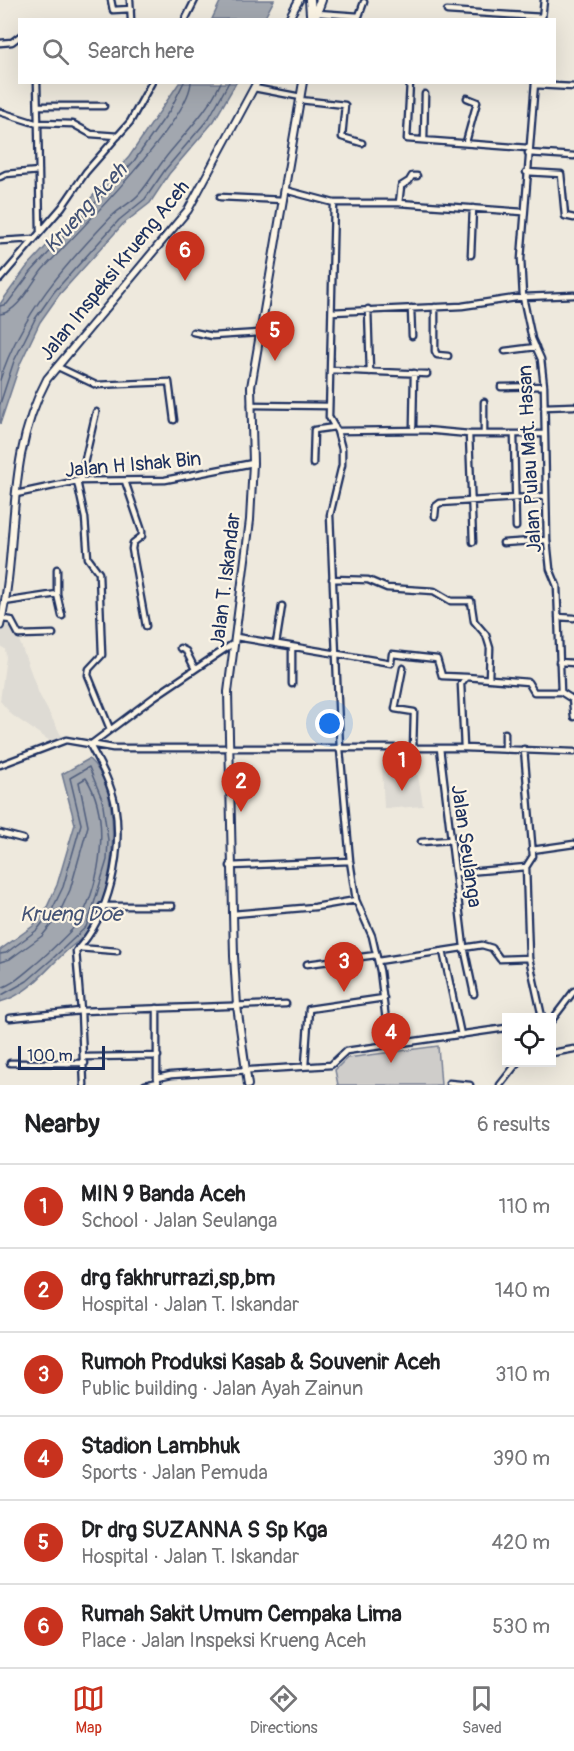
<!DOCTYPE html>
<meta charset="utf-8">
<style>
:root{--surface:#fff;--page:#f2f2f2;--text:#202124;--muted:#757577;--line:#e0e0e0;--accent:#c8321e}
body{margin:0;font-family:Pangolin,sans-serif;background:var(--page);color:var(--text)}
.controls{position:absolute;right:18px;bottom:18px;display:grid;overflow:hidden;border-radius:0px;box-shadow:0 6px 24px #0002}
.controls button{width:54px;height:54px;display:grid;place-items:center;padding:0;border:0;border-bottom:2px solid var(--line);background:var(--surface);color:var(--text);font:30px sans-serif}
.scale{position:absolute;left:18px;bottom:15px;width:87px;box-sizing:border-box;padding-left:6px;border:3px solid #1b2f5e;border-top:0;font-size:16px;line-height:21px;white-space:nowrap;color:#1b2f5e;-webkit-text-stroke:4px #fcf5e5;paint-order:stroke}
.you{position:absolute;left:330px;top:724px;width:21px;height:21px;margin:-15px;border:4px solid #fff;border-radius:50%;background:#1a73e8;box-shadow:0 0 0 9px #1a73e833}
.badge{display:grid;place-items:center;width:39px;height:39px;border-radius:50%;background:var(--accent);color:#fff;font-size:20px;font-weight:700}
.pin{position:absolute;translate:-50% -50px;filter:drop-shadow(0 2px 3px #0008)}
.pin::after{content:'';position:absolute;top:32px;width:21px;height:18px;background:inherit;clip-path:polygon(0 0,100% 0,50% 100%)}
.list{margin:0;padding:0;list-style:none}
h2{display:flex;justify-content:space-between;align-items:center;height:78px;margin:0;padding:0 24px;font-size:26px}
h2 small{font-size:20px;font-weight:400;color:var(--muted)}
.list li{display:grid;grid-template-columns:39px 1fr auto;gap:18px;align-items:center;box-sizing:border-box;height:84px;padding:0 24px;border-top:2px solid var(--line)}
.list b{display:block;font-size:22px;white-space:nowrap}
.list p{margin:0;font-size:20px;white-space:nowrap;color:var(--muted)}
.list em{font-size:20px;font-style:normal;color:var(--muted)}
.icon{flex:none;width:33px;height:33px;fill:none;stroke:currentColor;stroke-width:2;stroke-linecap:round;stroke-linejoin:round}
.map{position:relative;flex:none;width:574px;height:1085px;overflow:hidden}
.search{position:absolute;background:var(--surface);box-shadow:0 6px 24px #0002;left:18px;right:18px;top:18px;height:66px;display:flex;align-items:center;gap:15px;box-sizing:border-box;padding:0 21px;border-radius:0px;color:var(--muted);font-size:22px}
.sheet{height:582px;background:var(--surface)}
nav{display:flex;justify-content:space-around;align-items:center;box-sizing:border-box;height:84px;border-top:2px solid var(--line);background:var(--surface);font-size:16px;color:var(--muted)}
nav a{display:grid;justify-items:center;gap:3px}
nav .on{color:var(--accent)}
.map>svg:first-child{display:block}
</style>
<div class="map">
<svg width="574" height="1085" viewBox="0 0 574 1085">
<rect width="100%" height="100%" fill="#eee9dd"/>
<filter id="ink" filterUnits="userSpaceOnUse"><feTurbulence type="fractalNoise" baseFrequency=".0167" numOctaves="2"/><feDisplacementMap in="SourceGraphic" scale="12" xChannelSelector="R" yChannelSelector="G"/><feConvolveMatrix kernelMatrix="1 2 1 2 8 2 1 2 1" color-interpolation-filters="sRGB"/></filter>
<g filter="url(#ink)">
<path fill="#dedbd4" d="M12,621L39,694L62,737L50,741L12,715L0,701L6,657L5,649L0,646V635L3,622Z
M382,765H392L394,776L418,775L423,806L384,809Z"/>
<path fill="#cfcdca" stroke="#757e94" stroke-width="1.5" d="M438,1046L441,1085H338L335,1070L347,1058Z"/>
<path fill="#a2a7af" stroke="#6c778f" stroke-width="1.5" d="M221,0H274L264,19H212Z
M179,83H236L214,121L169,174L150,203L123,224L59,295L40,322L20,364L0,424V304L26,268L129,157Z
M89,759C126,792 114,889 91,928C87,936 78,941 71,947C48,966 31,994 0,1002V950L33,926L46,909L57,885L75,824L62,774Z"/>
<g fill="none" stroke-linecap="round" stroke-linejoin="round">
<path stroke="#515f7e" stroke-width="1.5" d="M0,306L7,304L31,272L134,161L170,110L184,82
M0,314C18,313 32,282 43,269C74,236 189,122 191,82
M0,380C21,314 65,265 112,216C121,207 133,202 140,193C151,180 159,165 170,152C188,130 209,109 221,82
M0,404L14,361L35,319L54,292L119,220L145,199L165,170L209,118L229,82
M0,954L6,953L37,930L51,912L63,887L81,824L70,778L89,767L102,799L108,840L107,860L93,907L86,927L51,960L27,981L0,996
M0,962L10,959L42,936L58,916L70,890L88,826L79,782L86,778C111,817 101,881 80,920C77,926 45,956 38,962C27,971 14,984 0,988"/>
<g stroke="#1b2f5e" stroke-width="9">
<path id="minor" d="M111,0L113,10L131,9
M130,0L131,20
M447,11L542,17
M317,13L359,16L364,2
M542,18L544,0
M185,20L195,0
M0,43L12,42L20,36
M37,82L38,124
M410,82L407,139L528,148
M535,82L521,259L523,297L532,339L541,359L544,386L547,540L550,569L557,586L561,692
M535,85L574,87
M254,88L301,97
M300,100L345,105L342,137L362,143
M38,106H104
M0,112L38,124L40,231
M38,123L73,124L91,134L118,136
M424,140L425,94
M466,142L477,102L467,98
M528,153L574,156
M526,172L561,174L565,216L574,218
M0,177L6,174L39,171
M285,190L334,203H399L523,212
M220,197L283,200
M334,203L329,417L337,431L342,449V465L330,515L340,749L350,861L356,900L372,936L380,971L389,1045
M399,203L401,186L409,181L412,176H417
M0,241L33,239
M471,255L473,208
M0,279L62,207L86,172L130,122L152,82
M435,307V351L437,355L448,356
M411,308L412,336
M368,309L370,372
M332,312L462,306L523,297L574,295
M193,332L212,336L259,333
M505,351L536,347
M58,367L96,385L169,382L174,420
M330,370L427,374
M501,387L544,386
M251,405L329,406
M544,407L574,406
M413,426L414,373
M337,431L425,430L469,434H544
M469,434L473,542
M484,434V402
M514,435L516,527
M313,464L314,430L335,427
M77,481L85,518L88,558L99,573L102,655L89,669L88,675L110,729
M80,481L96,412
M125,481L142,531V536L133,543L132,549L146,626
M16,494L77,481L165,480L253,463
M435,516L436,506L440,503L546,496
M503,543L547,540
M332,579L368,580L387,588L434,591L451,601H471L474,621L486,635L490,648L489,679
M57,594L62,616
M4,602L57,594V569
M558,617L574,618
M2,619L11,620L19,635L53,634
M236,637L391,663L392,654L437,659L442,676L466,677
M276,644L282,606
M292,647V684
M180,648L186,651L195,669
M559,662L574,663
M403,668L395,709L414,712L413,749
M505,733V749
M90,745L154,697L234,643
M440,748L464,947L474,994
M464,748L461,684L466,677L528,682L534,692H561L572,699L574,717
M524,749L533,856L526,867L529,958L542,1017
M0,765L66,740L113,748H464L574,752
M0,833L23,839
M421,842L452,840
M532,850L574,844
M230,866L350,861
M456,873L526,867
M102,906H172
M233,914L315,907L356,900
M78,948L117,951
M443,951L461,1035
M378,961L482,945L492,948L500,959L529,958
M307,964L376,955
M10,1018L81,1011L76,951C110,915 123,853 115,804C111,783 100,764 90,745
M552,1020L574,991
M552,1053L574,1049
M84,1057L158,1056
M10,1063H85
M305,1065L309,1009L384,998
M157,1078V1008
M449,1083L470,1085
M84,1085L81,1011L286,1004
M145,1085L158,1082L157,1078L171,1075L331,1065L346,1051L506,1028
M500,1085L518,1062"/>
</g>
<g stroke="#1b2f5e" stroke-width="10">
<path id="tertiary" d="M288,20L299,0
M316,20L318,4
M0,626C20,542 4,459 47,379L188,210L257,82
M248,1085L237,1006L234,956L228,692L250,520L253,463L251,387L303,82"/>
</g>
<g stroke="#1b2f5e" stroke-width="12">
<path id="primary" d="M310,0L311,14
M318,8L321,0"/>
</g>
<use href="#minor" stroke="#fcf5e5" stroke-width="4.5"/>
<use href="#tertiary" stroke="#fcf5e5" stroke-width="6"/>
<use href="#primary" stroke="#fcf5e5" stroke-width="8"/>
</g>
</g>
<g text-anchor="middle" stroke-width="4.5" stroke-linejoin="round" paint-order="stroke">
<g font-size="20" fill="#1b2f5e" stroke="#fcf5e5">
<text transform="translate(114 270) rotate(-51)" y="7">Jalan Inspeksi Krueng Aceh</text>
<text transform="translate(529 459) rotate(-93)" y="7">Jalan Pulau Mat. Hasan</text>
<text transform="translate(133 464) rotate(-5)" y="7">Jalan H Ishak Bin</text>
<text transform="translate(225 580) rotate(-83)" y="7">Jalan T. Iskandar</text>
<text transform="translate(467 846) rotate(82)" y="7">Jalan Seulanga</text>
</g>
<g font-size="21" font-style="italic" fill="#445376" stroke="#fcf5e5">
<text transform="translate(85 208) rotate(-48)" y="7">Krueng Aceh</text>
<text x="71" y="921">Krueng Doe</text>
</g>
</g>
</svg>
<div class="controls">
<button><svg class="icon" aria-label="locate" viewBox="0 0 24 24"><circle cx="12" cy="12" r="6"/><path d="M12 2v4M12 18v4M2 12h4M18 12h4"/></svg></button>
</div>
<div class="scale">100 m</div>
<div class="you"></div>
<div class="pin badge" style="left:402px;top:791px">1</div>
<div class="pin badge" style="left:241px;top:812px">2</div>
<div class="pin badge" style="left:344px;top:992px">3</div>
<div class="pin badge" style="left:391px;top:1063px">4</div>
<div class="pin badge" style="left:275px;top:361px">5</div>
<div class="pin badge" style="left:185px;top:281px">6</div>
<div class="search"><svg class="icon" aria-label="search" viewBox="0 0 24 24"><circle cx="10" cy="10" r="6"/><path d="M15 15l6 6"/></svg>Search here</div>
</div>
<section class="sheet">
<h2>Nearby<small>6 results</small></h2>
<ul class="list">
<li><span class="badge">1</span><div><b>MIN 9 Banda Aceh</b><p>School · Jalan Seulanga</p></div><em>110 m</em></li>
<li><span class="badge">2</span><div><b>drg fakhrurrazi,sp,bm</b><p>Hospital · Jalan T. Iskandar</p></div><em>140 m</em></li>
<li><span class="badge">3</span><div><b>Rumoh Produksi Kasab &amp; Souvenir Aceh</b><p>Public building · Jalan Ayah Zainun</p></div><em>310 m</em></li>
<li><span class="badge">4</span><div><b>Stadion Lambhuk</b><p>Sports · Jalan Pemuda</p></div><em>390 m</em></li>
<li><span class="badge">5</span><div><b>Dr drg SUZANNA S Sp Kga</b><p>Hospital · Jalan T. Iskandar</p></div><em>420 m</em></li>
<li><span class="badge">6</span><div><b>Rumah Sakit Umum Cempaka Lima</b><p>Place · Jalan Inspeksi Krueng Aceh</p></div><em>530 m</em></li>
</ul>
</section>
<nav>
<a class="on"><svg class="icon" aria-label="map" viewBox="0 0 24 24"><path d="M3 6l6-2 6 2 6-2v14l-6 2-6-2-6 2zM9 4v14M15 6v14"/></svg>Map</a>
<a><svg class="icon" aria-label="directions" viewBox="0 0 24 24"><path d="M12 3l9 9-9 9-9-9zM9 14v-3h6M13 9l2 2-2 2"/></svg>Directions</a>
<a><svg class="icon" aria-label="saved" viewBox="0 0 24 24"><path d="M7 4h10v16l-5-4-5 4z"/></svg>Saved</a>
</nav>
